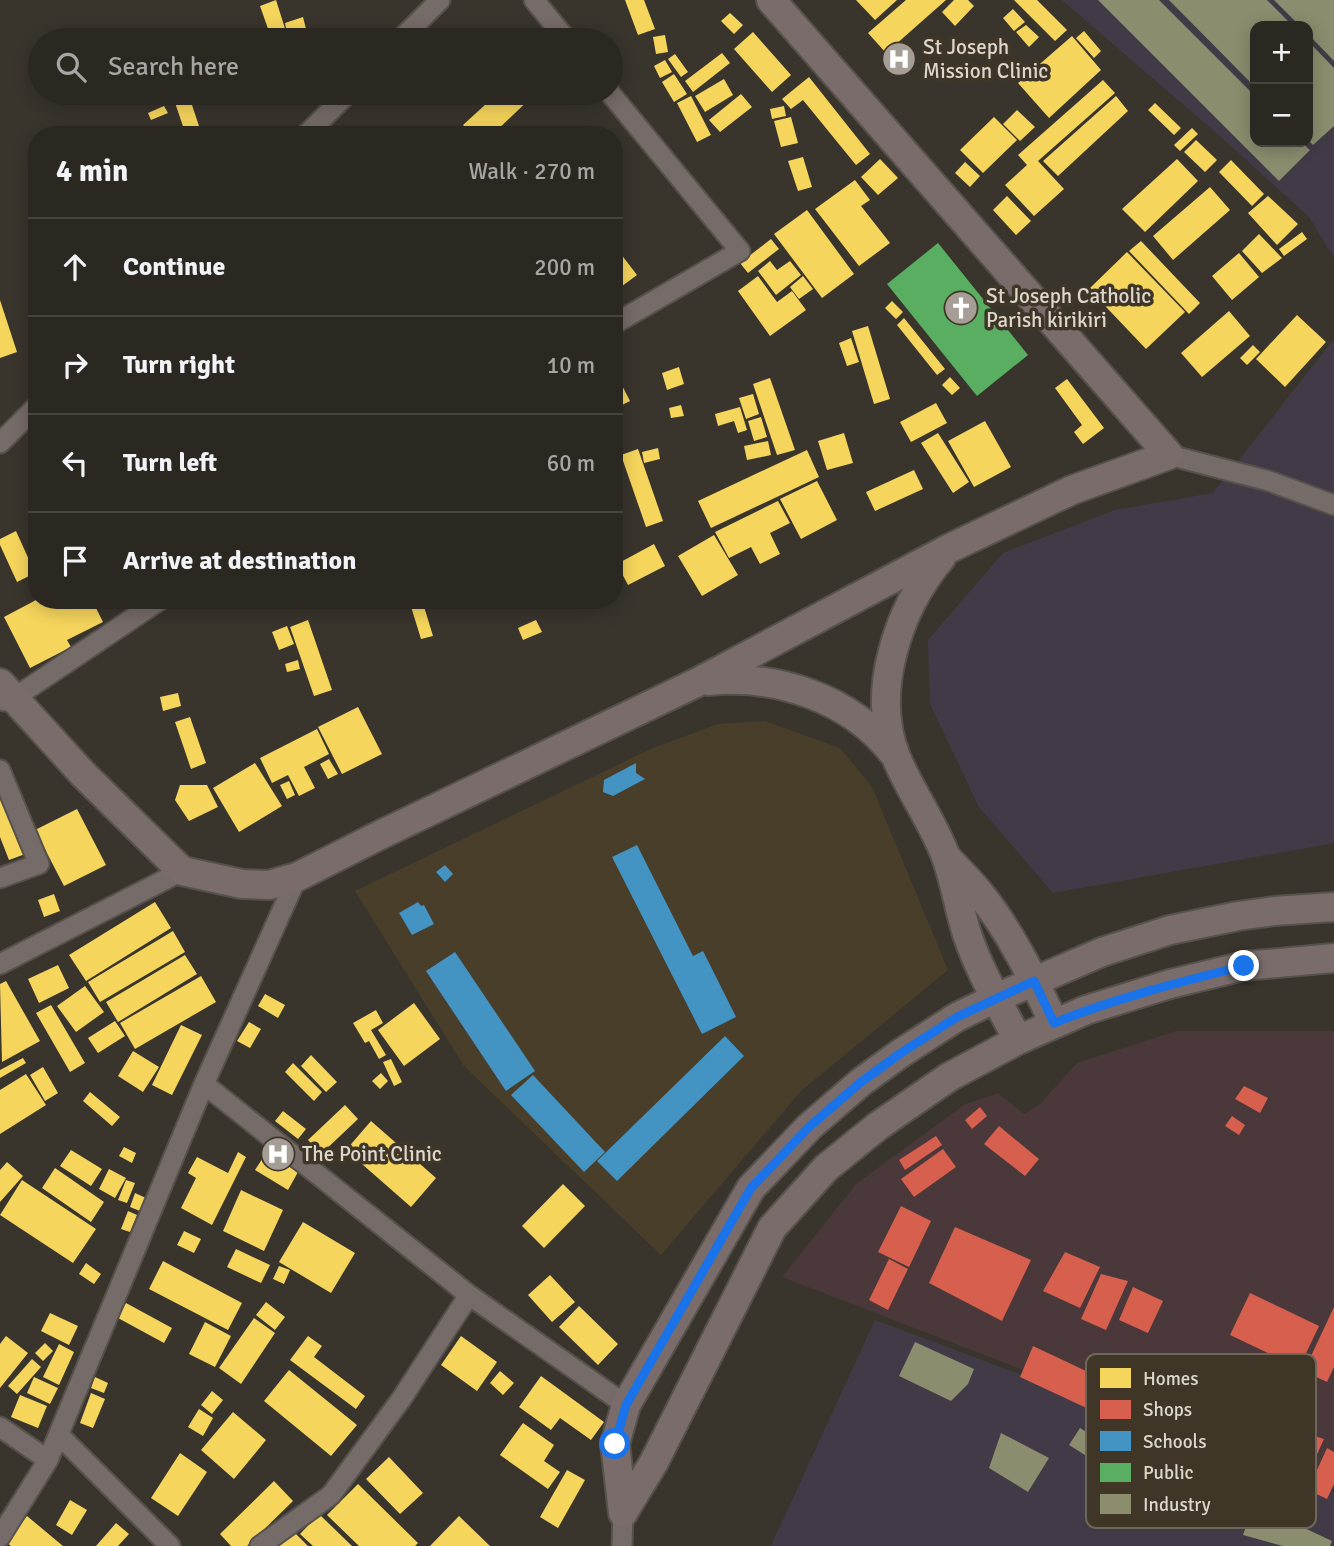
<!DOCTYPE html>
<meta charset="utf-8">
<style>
:root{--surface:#2b2822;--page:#33302a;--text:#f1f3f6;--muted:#a6a6a5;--line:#474440}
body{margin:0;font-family:Signika,sans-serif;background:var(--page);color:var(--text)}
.controls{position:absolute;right:21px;top:21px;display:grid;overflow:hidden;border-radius:14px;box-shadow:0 4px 18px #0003}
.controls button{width:63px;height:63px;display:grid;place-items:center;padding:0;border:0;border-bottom:2px solid var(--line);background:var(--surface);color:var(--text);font:35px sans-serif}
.stop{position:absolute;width:21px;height:21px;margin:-16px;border:5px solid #1a73e8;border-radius:50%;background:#fff}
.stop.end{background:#1a73e8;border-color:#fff;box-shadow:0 2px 7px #0008}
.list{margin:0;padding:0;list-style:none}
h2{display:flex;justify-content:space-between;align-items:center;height:91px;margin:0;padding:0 28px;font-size:30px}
h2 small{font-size:23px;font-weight:400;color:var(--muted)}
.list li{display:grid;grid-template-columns:46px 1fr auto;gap:21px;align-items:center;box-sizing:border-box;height:98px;padding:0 28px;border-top:2px solid var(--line)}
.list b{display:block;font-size:26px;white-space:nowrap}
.list em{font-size:23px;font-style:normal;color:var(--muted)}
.icon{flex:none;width:38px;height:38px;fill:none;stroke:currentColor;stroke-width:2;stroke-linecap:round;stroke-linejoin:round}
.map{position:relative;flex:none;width:1334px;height:1546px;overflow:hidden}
.search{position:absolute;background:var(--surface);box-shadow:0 4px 18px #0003;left:28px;top:28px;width:595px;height:77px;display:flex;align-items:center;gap:18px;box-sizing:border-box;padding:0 24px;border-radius:38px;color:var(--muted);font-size:26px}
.panel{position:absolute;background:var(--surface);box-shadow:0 4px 18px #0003;left:28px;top:126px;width:595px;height:483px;border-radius:28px}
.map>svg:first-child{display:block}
</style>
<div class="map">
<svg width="1334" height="1546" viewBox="0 0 1334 1546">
<rect width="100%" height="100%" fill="#39352d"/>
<path fill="#4b383a" d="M1176,1031H1334V1490L782,1277L856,1184L964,1105L998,1093L1024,1114L1040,1104L1077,1063Z"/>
<path fill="#433a47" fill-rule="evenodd" d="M1062,0H1334V258L1309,217L1222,138ZM1255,26H1308V142H1255Z
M1334,339V843L1053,893L979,807L930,704L928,640L1003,553L1115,510L1213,493Z
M875,1320L1334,1492V1546H771Z"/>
<path fill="#493e2a" d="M765,721L840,748L872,787L948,970L801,1091L661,1255L464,1066L355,891L653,748L718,724Z"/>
<path fill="#f6d55c" d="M276,0L288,38L285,23L303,17L308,37L297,40H272L260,6Z
M625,0H644L655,29L638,35Z
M856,0H897L875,20Z
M906,0H946L886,53L868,33Z
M954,0H968L974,6L955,26L942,12Z
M1014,0H1037L1067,30L1055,41Z
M1013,9L1025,22L1014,31L1003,18Z
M730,13L743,25L734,34L721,21Z
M1026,25L1039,37L1029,47L1016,32Z
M1084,31L1101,51L1094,58L1076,38Z
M753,32L791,75L772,92L734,49Z
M665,35L668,52L656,54L653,37Z
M1072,36L1101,70L1049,118L1018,83Z
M722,53L730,63L693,92L685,81Z
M675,54L688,72L681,77L668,59Z
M665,60L672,72L660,78L654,66Z
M674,74L687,94L674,102L662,82Z
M809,77L870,154L856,165L803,100L791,109L782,99Z
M724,79L733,95L705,112L695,96Z
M1103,80L1115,93L1038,161L1064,189L1034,216L1005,185L1027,165L1018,155Z
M188,93L202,135H186L172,94Z
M498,93H536L492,135H472L463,125Z
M741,94L752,107L720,132L709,120Z
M691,96L711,135L697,142L677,103Z
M1116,96L1128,111L1058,176L1043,161Z
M1155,103L1181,128L1174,135L1148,110Z
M164,106L168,113L151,120L148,113Z
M784,106L786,116L772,119L770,109Z
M1017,110L1035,127L1020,141L1003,124Z
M791,117L798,143L781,147L774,121Z
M994,117L1017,140L983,173L960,150Z
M1192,128L1198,134L1180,151L1174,145Z
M1196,140L1217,160L1205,172L1184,152Z
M803,157L812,187L798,191L788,161Z
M880,159L898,178L878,195L861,177Z
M1177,159L1198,181L1145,232L1122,209Z
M1231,160L1264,194L1252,206L1219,172Z
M965,162L980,176L970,187L955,173Z
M855,180L870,200L861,206L890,243L859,266L815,209Z
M1210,187L1230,210L1173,260L1153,236Z
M1007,196L1031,221L1016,235L993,210Z
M1268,196L1298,224L1277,245L1248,213Z
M807,210L854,274L822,298L774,234Z
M1302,232L1307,239L1284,256L1279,249Z
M1259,234L1282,258L1262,273L1242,251Z
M771,239L779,249L748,273L740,263Z
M1141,241L1200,303L1189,314L1129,251Z
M614,245L637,275L614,292Z
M1127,252L1185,312L1146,349L1089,289Z
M1239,253L1259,277L1232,300L1212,276Z
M770,261L777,270L790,261L801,275L776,295L758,271Z
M758,276L777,302L792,291L806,310L770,336L738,291Z
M803,276L813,289L799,299L790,287Z
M0,300L17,352L0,358Z
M892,301L903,312L896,319L885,308Z
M1229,311L1250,336L1202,377L1181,353Z
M1297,315L1326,342L1285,387L1256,359Z
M904,318L945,369L937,375L897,325Z
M868,326L890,399L874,404L852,331Z
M851,338L859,362L847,366L839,343Z
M1253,345L1260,352L1247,365L1240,358Z
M679,367L684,384L667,390L662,373Z
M614,370L630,401L614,409Z
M950,377L960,388L952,395L942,385Z
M770,378L795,450L777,455L753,384Z
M1067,379L1104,428L1083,444L1074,432L1082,425L1055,388Z
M753,394L759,414L746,419L739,398Z
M936,403L947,423L911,442L900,422Z
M681,405L684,416L671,418L669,408Z
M740,407L747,430L738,433L734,421L718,426L715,414Z
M761,417L767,437L754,441L748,421Z
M985,421L1011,467L974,487L948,441Z
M844,433L853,463L827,470L818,441Z
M938,433L969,482L953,493L921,443Z
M768,441L771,455L747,460L744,446Z
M658,448L660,459L644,463L642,452Z
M638,449L663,521L646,527L621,455Z
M807,450L819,477L711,528L698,501Z
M914,470L923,489L875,511L866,492Z
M817,481L837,520L801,539L780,499Z
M778,501L790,523L770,533L780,554L760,564L751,547L729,558L715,532Z
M16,531L35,573L17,582L0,545V539Z
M714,535L738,575L702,596L678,556Z
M654,544L665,566L628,585L617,564Z
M36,600H92L103,622L67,640L71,647L30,668L4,617Z
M409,600H422L433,636L421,639Z
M308,620L332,690L314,696L290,627Z
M536,620L542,632L523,640L518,628Z
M287,626L294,644L279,650L272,632Z
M298,660L300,669L287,672L285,664Z
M178,693L181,706L163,711L160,697Z
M358,707L382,754L342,774L318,727Z
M190,717L206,763L191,769L175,722Z
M317,729L329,754L304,767L315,788L299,796L288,775L272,783L260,758Z
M329,759L338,774L328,779L320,764Z
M255,763L282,806L239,832L213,788Z
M0,780L28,853L9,860L0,837Z
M289,781L295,795L287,799L280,785Z
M180,785H207L218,807L189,821L175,800Z
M77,809L106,865L64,886L35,830Z
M54,894L60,911L44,917L38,900Z
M155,902L171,928L86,981L69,955Z
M173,931L185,952L100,1002L88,982Z
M185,955L197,974L118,1022L106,1002Z
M58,965L69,988L39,1003L28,979Z
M201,976L216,1002L135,1049L120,1023Z
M6,981L40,1041L2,1062L0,984Z
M85,986L104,1012L76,1032L57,1006Z
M265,994L285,1005L278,1018L258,1006Z
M414,1003L440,1039L404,1066L378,1030Z
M51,1005L85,1063L70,1072L36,1013Z
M376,1010L383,1023L371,1030L386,1055L379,1059L369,1041L365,1043L353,1023Z
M115,1021L125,1036L98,1053L88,1038Z
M249,1022L261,1029L250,1048L237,1041Z
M181,1025L202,1035L172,1095L152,1085Z
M133,1051L159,1067L143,1092L118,1076Z
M311,1055L337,1082L326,1092L301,1066Z
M23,1058L26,1063L0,1078V1070Z
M391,1059L402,1082L394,1086L383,1062Z
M293,1063L322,1092L314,1101L285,1072Z
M43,1067L58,1093L45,1101L30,1075Z
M381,1073L388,1081L380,1089L372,1081Z
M26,1074L46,1105L0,1134V1090Z
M90,1092L120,1117L112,1126L83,1101Z
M345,1105L358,1119L321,1154L308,1140Z
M283,1111L306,1129L298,1139L275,1121Z
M371,1121L436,1178L411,1207L346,1150Z
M124,1147L136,1153L132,1163L119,1156Z
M71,1150L102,1169L91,1186L60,1166Z
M238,1152L246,1157L212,1225L181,1208L196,1178L188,1173L197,1157L228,1173Z
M266,1153L298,1172L288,1190L255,1170Z
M7,1162L23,1176L0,1202V1170Z
M55,1168L104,1202L91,1222L42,1188Z
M109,1169L126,1178L115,1198L99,1189Z
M22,1180L96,1229L73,1263L0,1215Z
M126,1180L135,1183L127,1203L118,1200Z
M563,1184L585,1206L544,1248L522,1226Z
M241,1190L283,1210L264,1251L223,1231Z
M135,1193L146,1198L140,1211L130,1207Z
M128,1211L137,1215L130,1232L121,1229Z
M303,1222L355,1253L331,1293L279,1262Z
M184,1231L201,1239L194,1253L177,1245Z
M236,1249L270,1265L261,1283L227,1267Z
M163,1261L242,1303L228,1330L149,1289Z
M86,1263L101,1274L94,1284L79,1274Z
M279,1266L290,1270L284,1284L273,1279Z
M550,1275L575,1302L552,1322L528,1295Z
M266,1302L285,1317L275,1330L256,1315Z
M126,1303L172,1328L164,1343L118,1318Z
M579,1306L618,1344L598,1365L559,1327Z
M50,1313L78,1326L69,1345L41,1331Z
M254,1318L275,1333L241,1384L219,1368Z
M205,1322L231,1336L215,1367L189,1354Z
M6,1336L28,1353L0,1388V1344Z
M308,1336L322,1346L314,1357L365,1396L356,1409L290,1360Z
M461,1336L497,1362L477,1391L441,1365Z
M45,1343L53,1351L43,1361L35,1353Z
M59,1344L74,1352L59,1385L43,1377Z
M32,1359L41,1367L17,1394L8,1386Z
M289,1370L357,1425L331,1456L264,1401Z
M500,1371L514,1383L503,1395L490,1383Z
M541,1376L604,1422L591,1440L560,1418L551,1430L519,1407Z
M34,1377L58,1388L50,1404L27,1393Z
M95,1377L108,1383L104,1393L91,1388Z
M212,1391L223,1400L212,1414L201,1405Z
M91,1393L105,1399L93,1428L80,1423Z
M20,1395L47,1406L38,1428L11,1417Z
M199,1409L213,1418L203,1436L188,1427Z
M233,1412L266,1440L234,1479L201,1450Z
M523,1423L554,1445L544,1461L560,1472L548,1489L500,1455Z
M180,1453L207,1472L178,1516L151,1498Z
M389,1457L423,1493L400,1514L366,1479Z
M567,1470L585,1480L558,1528L540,1517Z
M274,1481L293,1501L247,1546H231L220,1534Z
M358,1484L418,1543L415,1546H359L327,1515Z
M70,1500L87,1510L72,1535L56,1525Z
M319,1514L352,1546H313L300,1534Z
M27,1516L63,1546H11L6,1542Z
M459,1516L490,1546H430Z
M116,1523L129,1534L118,1546H96Z
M293,1531L308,1546H278Z"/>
<path fill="#d6604d" d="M1244,1086L1268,1098L1260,1113L1235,1099Z
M980,1107L987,1116L972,1129L965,1120Z
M1232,1116L1245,1125L1239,1135L1225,1126Z
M999,1126L1039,1159L1025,1176L984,1144Z
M936,1136L942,1145L905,1170L899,1160Z
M943,1149L956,1167L914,1197L901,1179Z
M901,1206L931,1221L909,1267L878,1252Z
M955,1227L1031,1260L1002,1321L929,1283Z
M1065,1252L1100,1267L1080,1308L1043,1291Z
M889,1259L908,1269L888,1310L869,1300Z
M1101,1274L1128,1281L1106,1330L1081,1319Z
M1133,1287L1163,1301L1148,1333L1119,1320Z
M1250,1293L1319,1326L1299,1368L1230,1335Z
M1334,1307V1367L1327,1382L1304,1371Z
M1033,1346L1137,1395L1123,1425L1020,1377Z
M1281,1425L1324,1439L1298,1496L1257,1476Z
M1327,1448L1334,1452V1484L1327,1499L1308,1490Z"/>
<path fill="#4393c3" d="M636,763V773L645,779L613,796L603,792L604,780Z
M637,845L693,956L703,951L736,1017L702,1034L612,857Z
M445,865L453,874L445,882L436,872Z
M418,902L421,906L424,905L434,924L412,935L399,913Z
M455,952L535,1071L506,1091L426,971Z
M725,1036L744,1056L617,1181L597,1161Z
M533,1075L605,1152L584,1172L511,1095Z"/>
<path fill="#5aae61" d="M938,243L1028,355L977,396L887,284Z"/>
<path fill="#8c8c6e" d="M1098,0H1159L1255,96V142H1301L1310,150L1279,181Z
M1169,0H1267L1293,26H1255V87Z
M1274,0H1334V61L1308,34V26H1300Z
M1308,41L1334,68V126L1313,145L1308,140Z
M915,1342L974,1369L968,1384L951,1401L899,1376Z
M1080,1428L1096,1438L1085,1455L1069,1445Z
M1001,1433L1049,1458L1028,1492L989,1468Z
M1183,1500L1221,1519L1215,1529L1177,1514Z
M1254,1504L1332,1541L1330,1546H1283L1243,1535Z"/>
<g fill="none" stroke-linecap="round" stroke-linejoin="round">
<g stroke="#56514b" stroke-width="23">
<path id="street" d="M534,0L567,40
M400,40L440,0
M610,93L740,251L614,324
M306,135L348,93
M0,443L37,406
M1169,455L1269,481L1334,505
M4,701L14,698L160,600
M0,770L39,864L0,878
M0,964L182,871
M204,1084L469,1295L626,1405
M0,1427L48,1460
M59,1435L170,1546
M0,1537L48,1460L204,1084L297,877
M260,1546L331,1495L402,1398L469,1295
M622,1546L623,1513"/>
</g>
<g stroke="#56514b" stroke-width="32">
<path id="secondary" d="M941,558C898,609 870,692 896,757C910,791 933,822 946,857C955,882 959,909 967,934C979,971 1000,1005 1018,1040
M708,681C776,674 850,698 893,753
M0,683L83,774L182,871L242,884L269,885L297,877L380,835L698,682L948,549L1072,490L1169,455L771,0
M948,859C959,871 971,882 981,895C1012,934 1033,979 1054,1023
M623,1513L615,1444L626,1405L751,1188L809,1127L861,1082L901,1053L957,1017L996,998L1102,952L1170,930L1238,916L1274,911L1334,907
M623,1513L654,1462L772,1228L826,1168L878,1126L949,1077L1018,1040L1086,1010L1170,984L1244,966L1334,958"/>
</g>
<use href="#street" stroke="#756b69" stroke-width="19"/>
<use href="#secondary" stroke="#796c6b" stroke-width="28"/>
</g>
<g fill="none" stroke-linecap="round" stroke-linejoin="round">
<path stroke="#1a73e8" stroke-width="9" d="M615,1444L626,1405L751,1188L809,1127L861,1082L901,1053L957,1017L1034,981L1054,1023C1116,998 1180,982 1244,966"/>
</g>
<defs>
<g id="hospital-disc" transform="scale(1.75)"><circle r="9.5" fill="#a49e96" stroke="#3f3627"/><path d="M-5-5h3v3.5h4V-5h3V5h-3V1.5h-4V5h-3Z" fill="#fff"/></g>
<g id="church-disc" transform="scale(1.75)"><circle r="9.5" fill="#a49e96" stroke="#3f3627"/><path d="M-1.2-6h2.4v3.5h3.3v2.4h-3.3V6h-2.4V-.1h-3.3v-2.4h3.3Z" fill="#fff"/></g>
</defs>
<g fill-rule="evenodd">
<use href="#hospital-disc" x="899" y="59"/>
<use href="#church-disc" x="961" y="308"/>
<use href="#hospital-disc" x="278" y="1154"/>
</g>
<g text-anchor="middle" stroke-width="7" stroke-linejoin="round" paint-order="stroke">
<g font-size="21" fill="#ddd7ce" stroke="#3f3627" text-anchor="start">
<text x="923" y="54">St Joseph<tspan x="923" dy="24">Mission Clinic</tspan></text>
<text x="986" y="303">St Joseph Catholic<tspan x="986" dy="24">Parish kirikiri</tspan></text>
<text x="302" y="1161">The Point Clinic</text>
</g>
</g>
<rect x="1086" y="1354" width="230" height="174" rx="10" fill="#3f3627" stroke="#6e6659" stroke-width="2"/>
<rect x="1100" y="1368" width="31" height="20" fill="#f6d55c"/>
<rect x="1100" y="1400" width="31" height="19" fill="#d6604d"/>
<rect x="1100" y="1431" width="31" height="20" fill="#4393c3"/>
<rect x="1100" y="1463" width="31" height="19" fill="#5aae61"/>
<rect x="1100" y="1494" width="31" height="20" fill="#8c8c6e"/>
<g font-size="19" fill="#ddd7ce">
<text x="1143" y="1385">Homes</text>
<text x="1143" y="1416">Shops</text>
<text x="1143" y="1448">Schools</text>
<text x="1143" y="1479">Public</text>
<text x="1143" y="1511">Industry</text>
</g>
</svg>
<div class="controls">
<button>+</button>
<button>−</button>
</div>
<div class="stop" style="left:615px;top:1444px"></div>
<div class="stop end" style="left:1244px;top:966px"></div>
<div class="search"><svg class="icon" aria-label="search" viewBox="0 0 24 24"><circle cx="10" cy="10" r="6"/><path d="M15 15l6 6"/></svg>Search here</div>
<section class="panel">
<h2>4 min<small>Walk · 270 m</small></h2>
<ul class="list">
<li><svg class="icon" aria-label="ahead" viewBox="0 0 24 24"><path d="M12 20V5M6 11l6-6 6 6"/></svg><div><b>Continue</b></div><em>200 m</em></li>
<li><svg class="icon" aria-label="right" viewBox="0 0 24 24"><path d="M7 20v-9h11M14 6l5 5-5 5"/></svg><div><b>Turn right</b></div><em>10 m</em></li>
<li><svg class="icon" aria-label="left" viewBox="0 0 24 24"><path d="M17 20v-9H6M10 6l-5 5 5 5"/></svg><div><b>Turn left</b></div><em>60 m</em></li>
<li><svg class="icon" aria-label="arrive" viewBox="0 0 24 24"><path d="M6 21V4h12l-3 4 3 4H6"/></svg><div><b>Arrive at destination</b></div></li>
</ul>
</section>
</div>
